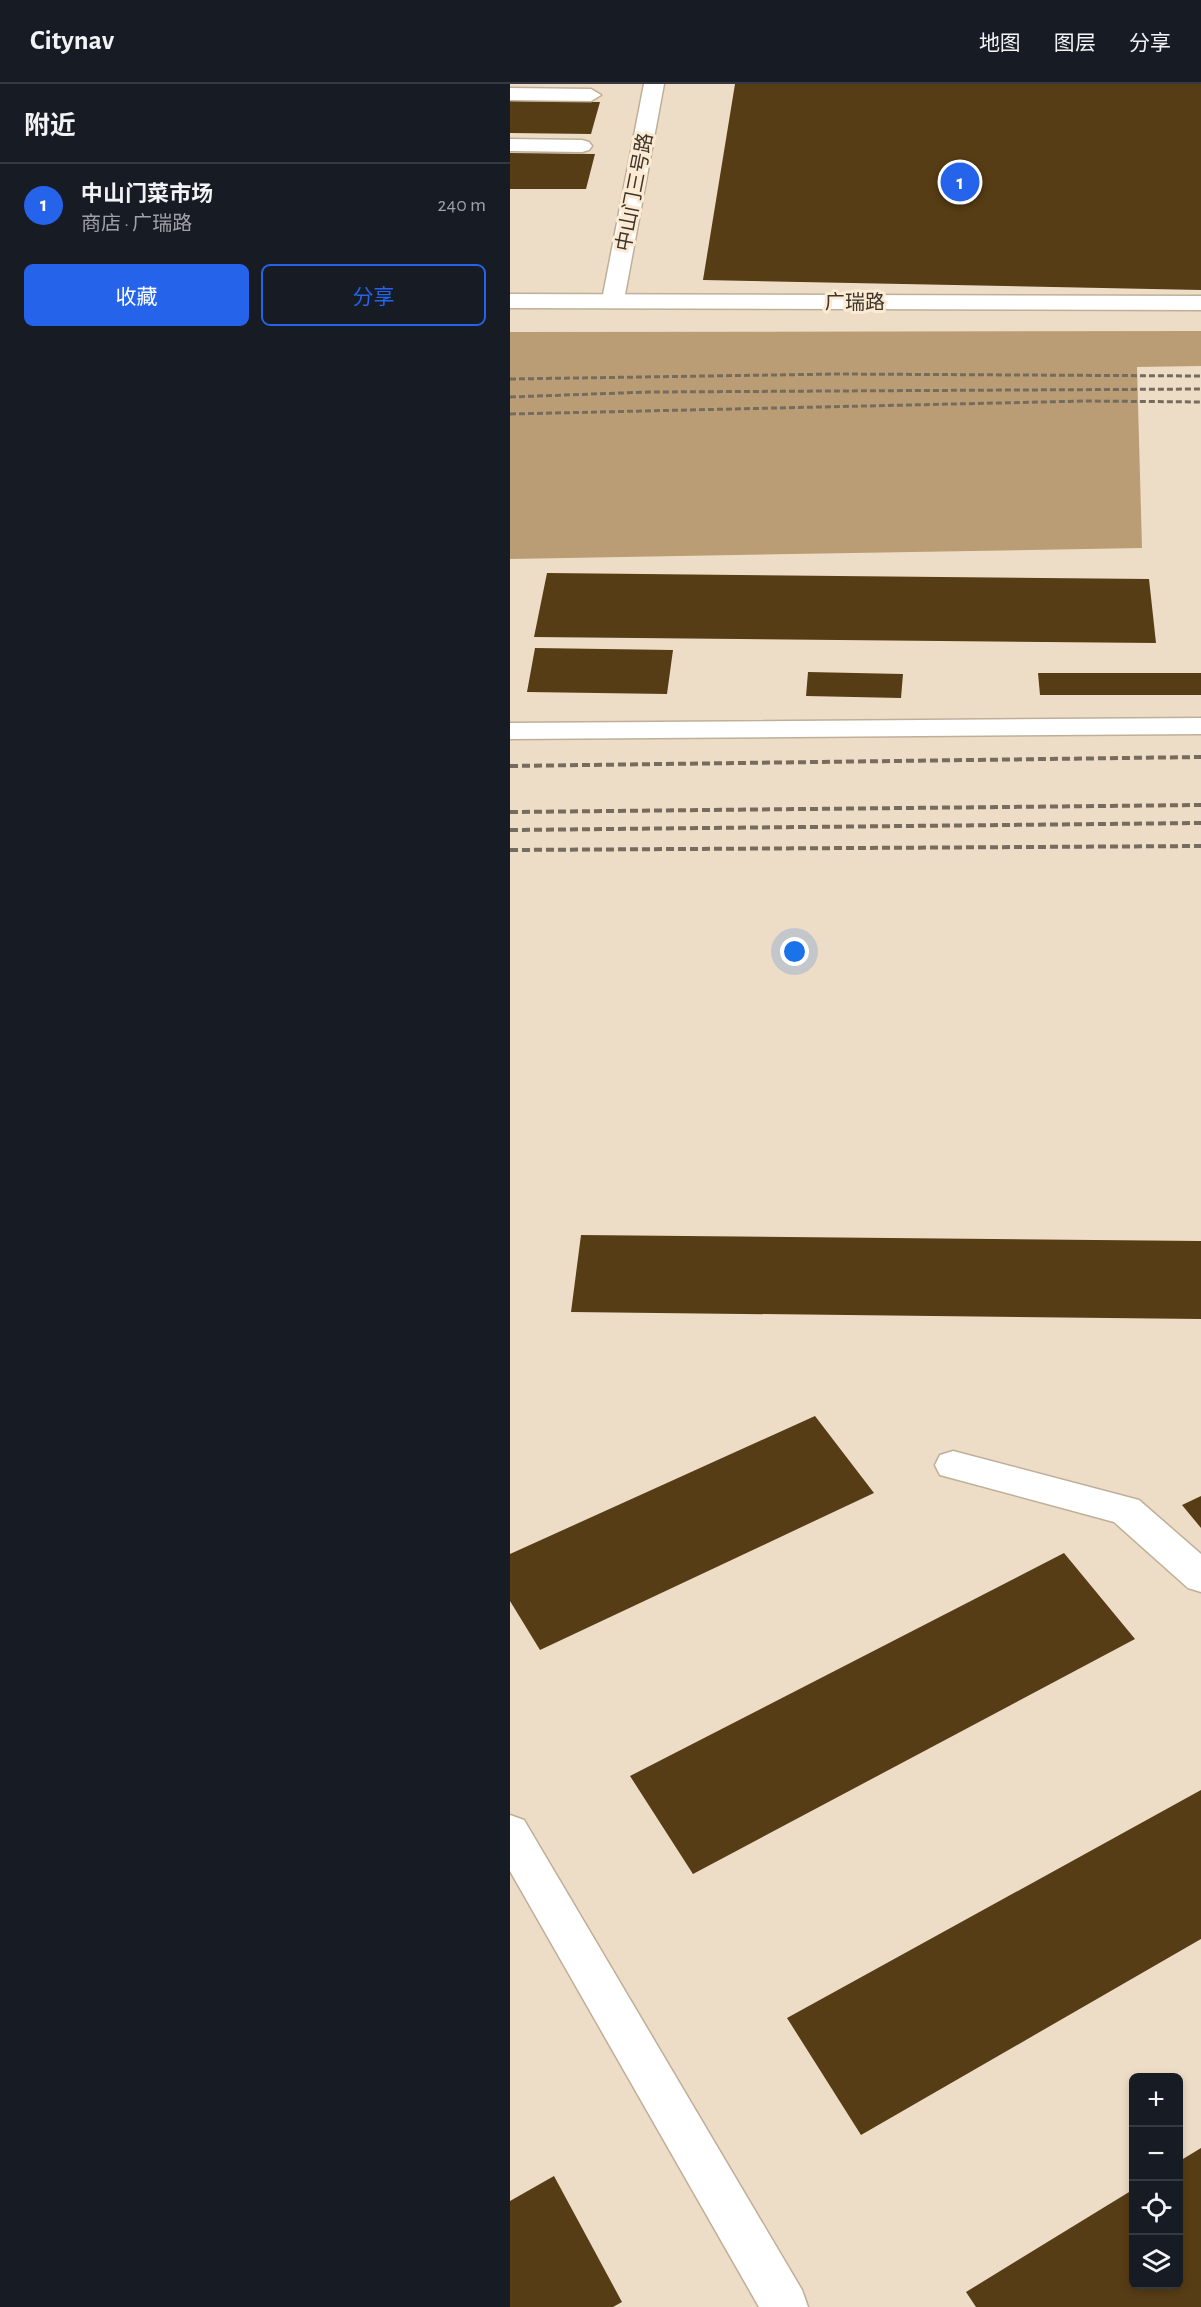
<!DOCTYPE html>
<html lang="zh">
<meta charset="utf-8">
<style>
:root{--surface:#171b24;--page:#242831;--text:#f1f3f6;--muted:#9ea1a6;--line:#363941;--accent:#2563eb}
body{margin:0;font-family:"Alegreya Sans","Noto Sans SC",sans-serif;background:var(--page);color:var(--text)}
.controls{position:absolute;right:18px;bottom:18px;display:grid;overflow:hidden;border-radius:9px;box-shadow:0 3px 9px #0003}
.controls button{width:54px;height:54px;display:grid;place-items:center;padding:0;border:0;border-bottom:2px solid var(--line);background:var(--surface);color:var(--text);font:30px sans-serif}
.you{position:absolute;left:285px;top:868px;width:21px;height:21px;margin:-15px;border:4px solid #fff;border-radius:50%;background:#1a73e8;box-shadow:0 0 0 9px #1a73e833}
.badge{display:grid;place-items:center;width:39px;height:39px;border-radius:50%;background:var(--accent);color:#fff;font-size:20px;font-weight:700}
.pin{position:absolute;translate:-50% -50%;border:3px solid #fff;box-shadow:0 2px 6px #0006}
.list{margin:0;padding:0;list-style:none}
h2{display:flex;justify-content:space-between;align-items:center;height:78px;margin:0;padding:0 24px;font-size:26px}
h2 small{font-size:20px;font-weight:400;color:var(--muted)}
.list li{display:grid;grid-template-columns:39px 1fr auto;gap:18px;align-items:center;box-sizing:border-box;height:84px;padding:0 24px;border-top:2px solid var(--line)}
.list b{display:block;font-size:22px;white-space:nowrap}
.list p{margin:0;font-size:20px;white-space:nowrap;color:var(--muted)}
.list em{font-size:20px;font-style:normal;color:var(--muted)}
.actions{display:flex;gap:12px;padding:18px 24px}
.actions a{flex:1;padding:14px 0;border:2px solid var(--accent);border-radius:9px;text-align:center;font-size:21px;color:var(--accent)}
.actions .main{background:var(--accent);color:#fff}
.icon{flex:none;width:33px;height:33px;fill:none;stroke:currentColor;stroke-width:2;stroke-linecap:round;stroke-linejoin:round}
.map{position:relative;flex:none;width:691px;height:2223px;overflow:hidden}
header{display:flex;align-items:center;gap:36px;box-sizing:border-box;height:84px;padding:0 30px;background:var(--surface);border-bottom:2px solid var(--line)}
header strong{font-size:28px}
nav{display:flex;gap:33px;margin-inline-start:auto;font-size:21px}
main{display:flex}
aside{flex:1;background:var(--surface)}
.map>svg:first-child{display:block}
</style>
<header>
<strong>Citynav</strong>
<nav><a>地图</a><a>图层</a><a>分享</a></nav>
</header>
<main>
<aside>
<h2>附近<small></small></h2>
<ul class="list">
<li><span class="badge">1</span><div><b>中山门菜市场</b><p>商店 · 广瑞路</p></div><em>240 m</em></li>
</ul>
<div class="actions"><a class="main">收藏</a><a>分享</a></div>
</aside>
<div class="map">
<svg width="691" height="2223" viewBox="0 0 691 2223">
<rect width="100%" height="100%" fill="#eeddc6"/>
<path fill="#ba9d74" d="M691,247V282L627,283L632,464L0,475V248Z"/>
<path fill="#573d15" d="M225,0H691V206L193,196Z
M0,17L90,18L81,50L0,49Z
M0,69L85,70L76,105H0Z
M37,489L639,495L646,559L24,553Z
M25,564L163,566L157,610L17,608Z
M298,588L393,590L391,614L296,612Z
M528,589H691V611H530Z
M71,1151L691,1157V1235L61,1228Z
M305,1332L364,1409L30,1566L0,1517V1470Z
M691,1412V1444L672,1421Z
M554,1469L625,1555L183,1790L120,1692Z
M691,1706V1855L351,2051L277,1934Z
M691,2064V2223H466L456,2208L624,2105V2200H668V2078Z
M44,2092L112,2218L103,2223H0V2117Z"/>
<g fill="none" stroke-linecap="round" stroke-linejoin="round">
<g stroke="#bfaf98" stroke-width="3">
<path id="minor" d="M134,0H154L114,216L111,221H95L92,216Z
M0,4L81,5L91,11L81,17L0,16Z
M0,55L72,56L79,58L82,62L79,66L72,68L0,67Z
M691,634V650L0,655V639Z
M443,1367L629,1416L691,1470V1508L678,1504L604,1438L430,1391L425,1381L430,1371Z
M0,1731L14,1736L292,2206L298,2223H249L0,1787Z"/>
</g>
<g stroke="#bfaf98" stroke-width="3">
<path id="major" d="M0,210L691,212V226L0,224Z"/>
</g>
<use href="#minor" fill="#fff" fill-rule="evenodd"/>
<use href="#major" fill="#fff" fill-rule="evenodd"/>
<path stroke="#756c5e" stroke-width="3" stroke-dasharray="6 3" stroke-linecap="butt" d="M0,295L328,290L691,292
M0,313L139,308L691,305
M0,330L576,317L691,318"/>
<path stroke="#756c5e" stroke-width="4" stroke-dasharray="8 4" stroke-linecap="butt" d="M0,682L691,673
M0,728L691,721
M0,746L691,739
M0,766L691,762"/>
</g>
<g text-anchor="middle" stroke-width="6" stroke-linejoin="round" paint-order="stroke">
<g font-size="20" fill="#3b352c" stroke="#fcead3">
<text transform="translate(124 108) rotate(-79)" y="7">中山门三号路</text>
<text x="345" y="225">广瑞路</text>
</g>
</g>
</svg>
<div class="controls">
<button>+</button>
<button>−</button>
<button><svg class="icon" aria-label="locate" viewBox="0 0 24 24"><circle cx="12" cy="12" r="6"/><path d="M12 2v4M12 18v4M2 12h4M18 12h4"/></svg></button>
<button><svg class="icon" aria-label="layers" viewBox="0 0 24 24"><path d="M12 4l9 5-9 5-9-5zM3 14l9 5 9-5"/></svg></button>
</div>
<div class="you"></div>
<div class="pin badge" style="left:450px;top:98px">1</div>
</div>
</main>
